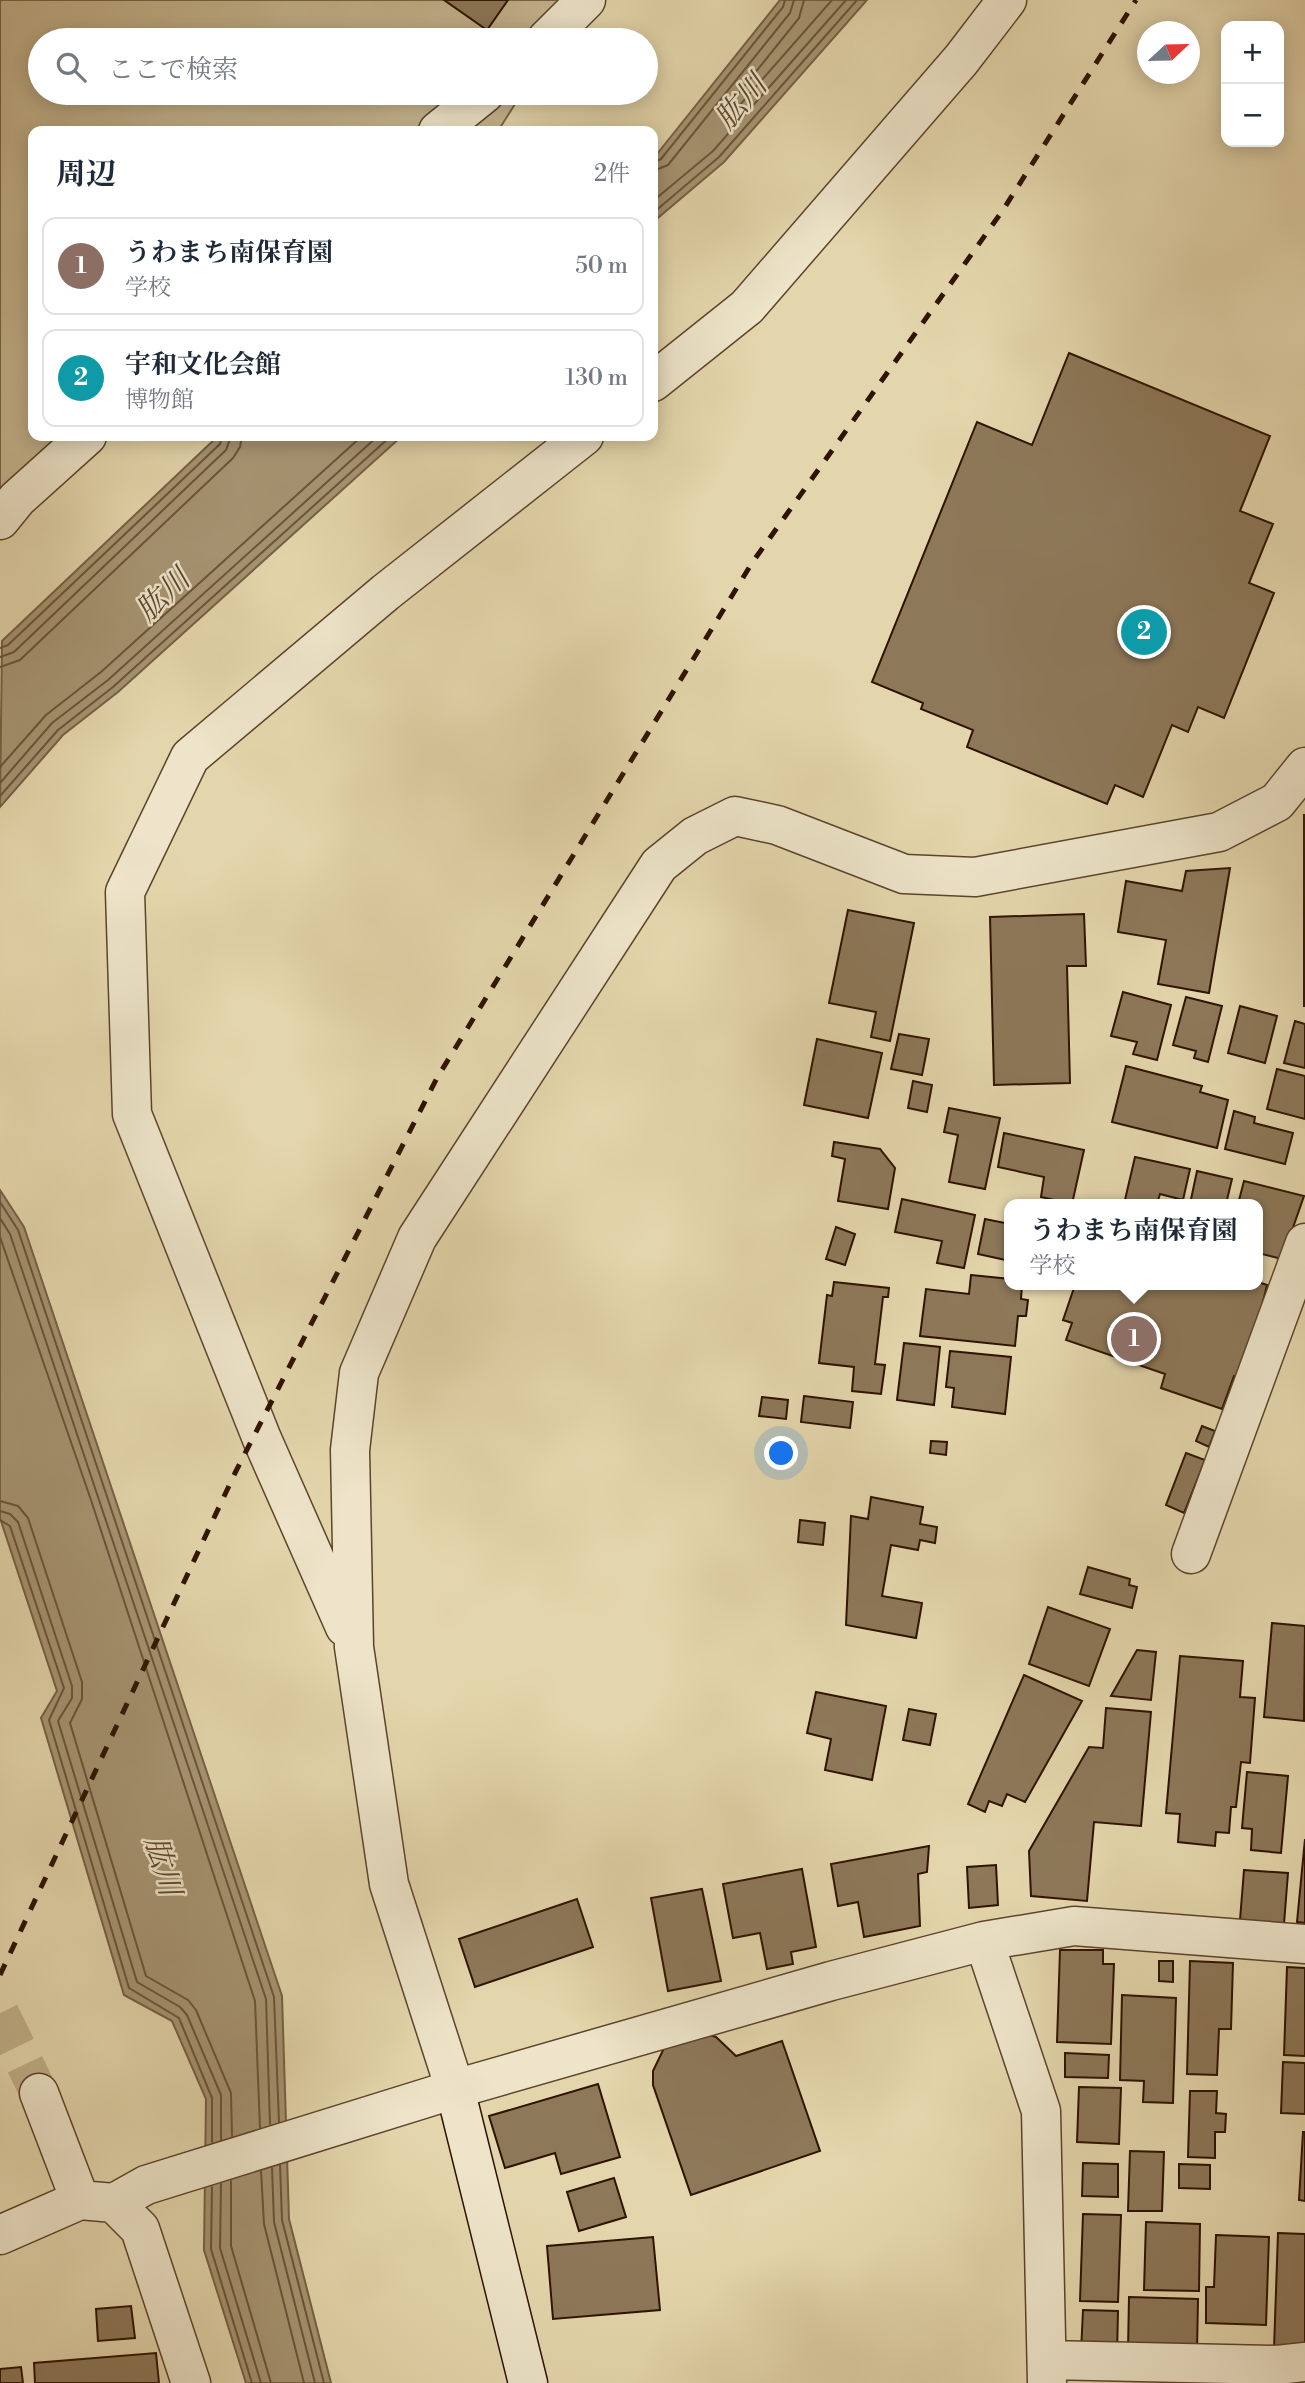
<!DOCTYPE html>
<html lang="ja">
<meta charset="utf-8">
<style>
:root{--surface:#fff;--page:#f6f6f7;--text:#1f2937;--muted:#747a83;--line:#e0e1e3;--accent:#b45309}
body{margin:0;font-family:"Libre Bodoni","Noto Serif JP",serif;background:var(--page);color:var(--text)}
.controls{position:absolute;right:21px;top:21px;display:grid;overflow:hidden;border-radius:14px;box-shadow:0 4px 18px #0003}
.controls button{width:63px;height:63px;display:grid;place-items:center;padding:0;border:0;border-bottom:2px solid var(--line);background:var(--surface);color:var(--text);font:35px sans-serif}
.compass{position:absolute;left:1137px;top:21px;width:63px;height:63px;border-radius:50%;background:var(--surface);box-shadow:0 4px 18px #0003;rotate:68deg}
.you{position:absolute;left:782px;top:1454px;width:24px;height:24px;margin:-18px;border:5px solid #fff;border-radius:50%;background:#1a73e8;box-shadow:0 0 0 10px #1a73e833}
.badge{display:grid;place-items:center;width:46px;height:46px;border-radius:50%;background:var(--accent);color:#fff;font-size:23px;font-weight:700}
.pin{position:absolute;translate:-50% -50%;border:4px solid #fff;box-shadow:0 2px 7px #0006}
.popup{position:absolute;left:1004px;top:1199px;width:259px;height:91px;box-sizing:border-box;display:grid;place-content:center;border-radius:14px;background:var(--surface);filter:drop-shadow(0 2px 5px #0005);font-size:23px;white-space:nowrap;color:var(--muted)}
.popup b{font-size:26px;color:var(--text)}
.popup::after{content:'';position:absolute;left:50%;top:100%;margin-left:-14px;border:14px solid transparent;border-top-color:var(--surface)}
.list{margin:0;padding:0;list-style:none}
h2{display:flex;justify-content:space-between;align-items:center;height:91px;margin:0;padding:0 28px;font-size:30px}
h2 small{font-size:23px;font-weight:400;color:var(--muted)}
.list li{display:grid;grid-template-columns:46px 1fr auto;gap:21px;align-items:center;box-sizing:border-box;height:98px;margin:0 14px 14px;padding:0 14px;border:2px solid var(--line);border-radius:14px}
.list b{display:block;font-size:26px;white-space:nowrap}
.list p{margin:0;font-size:23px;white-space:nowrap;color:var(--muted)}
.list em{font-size:23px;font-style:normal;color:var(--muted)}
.icon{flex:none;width:38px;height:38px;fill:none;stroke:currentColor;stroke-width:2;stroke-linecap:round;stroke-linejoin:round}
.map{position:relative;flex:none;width:1305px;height:2383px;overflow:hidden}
.search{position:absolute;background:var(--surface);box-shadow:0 4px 18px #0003;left:28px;top:28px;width:630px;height:77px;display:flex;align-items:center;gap:18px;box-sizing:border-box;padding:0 24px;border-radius:38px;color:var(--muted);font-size:26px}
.panel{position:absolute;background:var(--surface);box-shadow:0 4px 18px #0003;left:28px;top:126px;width:630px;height:315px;border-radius:14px}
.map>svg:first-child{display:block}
</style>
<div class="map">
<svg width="1305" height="2383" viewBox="0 0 1305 2383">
<rect width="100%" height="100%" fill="#e4d6ac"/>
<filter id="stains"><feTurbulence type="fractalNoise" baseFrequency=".00286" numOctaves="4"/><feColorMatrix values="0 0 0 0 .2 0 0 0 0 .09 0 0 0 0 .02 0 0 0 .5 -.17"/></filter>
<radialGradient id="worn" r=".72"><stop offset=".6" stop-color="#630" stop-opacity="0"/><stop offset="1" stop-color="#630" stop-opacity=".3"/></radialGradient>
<path fill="#c5b58f" stroke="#7a6448" stroke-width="2" d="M0,0H580L555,40H40V93H522L498,131H33V436H87L0,522Z"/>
<path fill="#a69472" stroke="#766044" stroke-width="2" d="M780,0H867L724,162L653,222V159Z
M218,436H402L118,692L63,735L0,807L2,641Z
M0,1190L24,1227L282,1996L289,2219L331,2383H246L204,2250L206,2099L172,2021L124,1995L41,1718L57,1691L0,1518Z"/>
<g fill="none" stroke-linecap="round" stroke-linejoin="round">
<path stroke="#6a5439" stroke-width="2" d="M804,0L799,18L726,109L727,114H732L832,0
M653,163L661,159L783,7L785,0
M653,171L668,165L790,13L794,0
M653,201L713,151L846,0
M653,213L719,157L857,0
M0,648L8,645L220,444L222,436
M0,657L14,652L226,450L231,436
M0,667L20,660L233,458L240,447L242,436
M0,767L46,715L101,672L362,436
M0,783L52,723L108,680L378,436
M0,796L58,730L113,687L391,436
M0,1202L18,1230L274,1997L279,2122
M0,1218L10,1234L266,1999L270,2124
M0,1237L91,1500L255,2001L260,2128
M0,1501L18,1506L28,1518L82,1682V1699L70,1723L146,1976L188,2000L196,2010L231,2093L232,2136
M0,1511L10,1514L18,1522L72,1686V1698L58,1721L137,1982L180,2007L187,2015L221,2095V2140
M0,1520L10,1526L64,1688L49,1720L129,1988L179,2018L212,2098V2142
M280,2165L282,2220L324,2383
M272,2168L274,2222L315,2383
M261,2171L264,2224L304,2383
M231,2181V2246L271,2383
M221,2184L220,2248L261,2383
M212,2187L211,2249L252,2383"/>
</g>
<path fill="#8d7859" stroke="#2e1300" stroke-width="2" d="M444,0H508L487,30Z
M1069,353L1270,436L1240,511L1273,524L1249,583L1274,593L1224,718L1198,707L1188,732L1172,725L1143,797L1115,785L1107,804L967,747L973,730L921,709L923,703L872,682L977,422L1032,445Z
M1304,815H1305V1006H1304Z
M1230,868L1209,993L1158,984L1166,940L1118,932L1126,881L1182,891L1186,871Z
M848,910L914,923L890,1041L871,1037L876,1012L829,1003Z
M1084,914L1086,966H1067L1070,1083L994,1085L990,917Z
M1123,992L1171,1005L1157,1060L1133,1054L1137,1042L1111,1036Z
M1186,997L1222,1006L1208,1062L1194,1058L1196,1051L1173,1045Z
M1240,1006L1277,1016L1265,1063L1228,1053Z
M1295,1021L1305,1024V1068L1284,1063Z
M899,1034L929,1039L922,1075L891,1069Z
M817,1039L882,1053L868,1118L804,1105Z
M1126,1066L1202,1086L1200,1092L1228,1100L1217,1148L1112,1122Z
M1277,1069L1305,1076V1119L1267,1109Z
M913,1081L932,1085L927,1112L908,1108Z
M949,1108L1000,1118L985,1189L949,1182L958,1135L944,1132Z
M1234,1111L1255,1117L1254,1123L1293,1133L1285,1164L1225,1149Z
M1004,1133L1084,1150L1072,1204L1041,1197L1044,1177L998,1167Z
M834,1142L880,1149L895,1168L888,1209L838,1201L845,1159L832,1156Z
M1135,1157L1190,1169L1183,1200L1160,1194L1157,1204H1124Z
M1197,1171L1232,1179L1226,1204H1190Z
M1244,1181L1304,1196L1282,1259L1258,1253V1204H1238Z
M902,1199L975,1215L964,1268L937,1263L942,1241L895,1232Z
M985,1219L1010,1224V1261L978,1254Z
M836,1227L855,1234L845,1265L826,1259Z
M971,1275L1010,1279V1285H1022L1021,1299L1028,1300L1026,1316H1018L1015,1346L920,1336L926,1289L969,1294Z
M834,1282L889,1288L888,1297H883L875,1364L885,1365L881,1394L852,1391L854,1367L819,1363L827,1295L832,1296Z
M1258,1282L1267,1285L1262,1306L1238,1377L1234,1376L1222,1409L1161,1388L1165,1374L1066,1340L1072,1323L1063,1320L1075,1285H1258Z
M904,1343L940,1347L934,1405L897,1400Z
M950,1351L1011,1357L1005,1414L952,1407L954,1388L946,1387Z
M804,1396L853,1402L850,1428L801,1422Z
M762,1397L788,1400L786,1419L759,1416Z
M1202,1426L1215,1431L1209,1447L1196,1441Z
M931,1441L947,1442L946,1455L930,1453Z
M1186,1453L1205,1460L1184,1513L1166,1505Z
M871,1497L923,1507L920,1524L937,1527L935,1543L920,1540L918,1550L891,1545L882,1596L922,1603L916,1638L846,1625L851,1516L868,1519Z
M800,1520L825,1523L823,1545L798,1542Z
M1088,1567L1130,1579L1129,1585L1137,1587L1132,1608L1080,1594Z
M1048,1607L1110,1629L1089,1686L1029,1664Z
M1272,1623L1305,1626L1304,1721L1264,1717Z
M1137,1650L1156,1652L1151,1700L1111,1696Z
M1180,1656L1243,1661L1240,1697L1255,1698L1250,1763L1241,1762L1236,1807H1231L1229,1833L1216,1832L1215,1846L1178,1842L1180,1814L1166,1813Z
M1024,1675L1082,1701L1025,1802L1007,1794L1002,1806L989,1801L985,1812L968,1804Z
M816,1692L886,1706L872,1780L825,1770L831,1739L807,1733Z
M1106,1708L1151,1712L1141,1826L1094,1822L1087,1901L1031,1896L1029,1851L1089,1747L1103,1748Z
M909,1709L936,1714L930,1745L903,1740Z
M1247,1772L1288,1776L1281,1853L1251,1850L1252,1829L1242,1828Z
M1305,1839V1923L1297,1922Z
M929,1846L927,1872L918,1874L920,1926L864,1937L858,1902L838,1906L831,1864Z
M996,1865L998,1905L969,1908L967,1867Z
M802,1869L816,1947L791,1952L793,1964L767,1969L760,1933L733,1938L723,1884Z
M1244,1870L1288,1873L1284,1924L1240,1920Z
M702,1889L721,1981L668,1991L651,1898Z
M577,1899L593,1947L475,1987L459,1939Z
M1060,1950H1103V1964H1114L1111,2044L1057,2042Z
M1159,1961H1173V1982L1159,1981Z
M1190,1961L1233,1963L1231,2029H1219L1217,2075L1187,2074Z
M1287,1967L1305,1968V2056L1284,2055Z
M1122,1995L1176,1998L1173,2103L1143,2102L1144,2081L1120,2080Z
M703,2033L716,2037L736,2056L782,2041L820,2151L691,2195L653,2085V2071L665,2046Z
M1065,2053L1109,2055L1108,2078L1065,2077Z
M1283,2062L1305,2063V2114L1281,2113Z
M598,2084L620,2157L561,2174L555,2153L505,2168L489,2116Z
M1079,2087L1121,2088L1119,2144L1077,2142Z
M1190,2091H1217L1216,2113L1226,2114L1225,2132H1215V2158L1188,2157Z
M1303,2132H1305V2201L1299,2200Z
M1130,2151L1164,2152L1162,2211H1128Z
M1083,2163L1118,2164V2197L1082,2196Z
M1179,2164L1210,2165V2189L1179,2188Z
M614,2178L626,2217L579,2231L567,2192Z
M1083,2214L1121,2215L1118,2302L1080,2301Z
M1146,2222L1200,2224L1199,2291L1144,2290Z
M1278,2233L1305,2234V2346L1274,2349Z
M1216,2235L1269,2237L1266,2325L1206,2323V2287H1214Z
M653,2237L660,2310L553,2319L547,2246Z
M1129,2297L1198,2299L1197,2352L1128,2350Z
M131,2306L135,2338L98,2341L96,2309Z
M1083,2310L1118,2311L1117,2354L1081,2352Z
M156,2353L159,2383H35L34,2363Z
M21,2367L23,2383H0V2369Z"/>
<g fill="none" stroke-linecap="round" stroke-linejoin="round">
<path stroke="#c0af8a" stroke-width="38" stroke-dasharray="38 19" stroke-linecap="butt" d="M0,2013L39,2093"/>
<g stroke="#5c442b" stroke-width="41">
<path id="street" d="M546,40L586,0
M438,131L485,93
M653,382L747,307L961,60L1007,0
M0,520L17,499L87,436
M1191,1554L1305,1243
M345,1627L262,1439L132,1114L125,892L190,757L386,592L584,436
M984,1941L1041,2111L1047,2383
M455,2089L389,1884L354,1647L350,1450L359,1373L417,1238L659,865L695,836L735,816L777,825L904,874L975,877L1219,832L1277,802L1305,767
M39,2093L80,2200
M114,2203L140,2229L191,2383
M0,2235L80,2200L114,2203L146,2185L455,2089L831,1981L984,1941L1074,1926L1305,1944
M1048,2360L1277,2365L1305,2362"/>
</g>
<g stroke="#2e1300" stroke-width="41">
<path id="secondary" d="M455,2089L528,2383"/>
</g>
<use href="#street" stroke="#ede4c9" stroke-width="38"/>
<use href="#secondary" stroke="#ede4c9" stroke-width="38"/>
<path stroke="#2e1300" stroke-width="5" stroke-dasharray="12 12" stroke-linecap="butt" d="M0,1975L235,1473L437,1078L752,563L1003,210L1136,0"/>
</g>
<g text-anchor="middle" stroke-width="5" stroke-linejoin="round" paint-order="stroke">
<g font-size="30" font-style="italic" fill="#5e472e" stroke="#ede4c9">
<text transform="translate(741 102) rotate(-49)" y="10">肱川</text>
<text transform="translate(163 595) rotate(-44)" y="10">肱川</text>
<text transform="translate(163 1866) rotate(74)" y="10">肱川</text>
</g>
</g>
<rect width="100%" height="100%" filter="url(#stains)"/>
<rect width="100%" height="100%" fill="url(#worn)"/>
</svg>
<div class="controls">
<button>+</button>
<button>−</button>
</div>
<svg class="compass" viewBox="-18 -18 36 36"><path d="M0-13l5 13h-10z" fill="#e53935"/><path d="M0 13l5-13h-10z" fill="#747a83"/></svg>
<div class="you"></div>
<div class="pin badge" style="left:1134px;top:1339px;background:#8d6e63">1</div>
<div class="popup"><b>うわまち南保育園</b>学校</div>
<div class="pin badge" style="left:1144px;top:632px;background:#0f9aa8">2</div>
<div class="search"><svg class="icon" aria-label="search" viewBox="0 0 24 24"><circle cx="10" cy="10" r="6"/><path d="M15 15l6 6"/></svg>ここで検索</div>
<section class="panel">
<h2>周辺<small>2件</small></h2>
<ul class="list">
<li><span class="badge" style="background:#8d6e63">1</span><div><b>うわまち南保育園</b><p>学校</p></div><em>50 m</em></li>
<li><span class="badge" style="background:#0f9aa8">2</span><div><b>宇和文化会館</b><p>博物館</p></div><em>130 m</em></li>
</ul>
</section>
</div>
